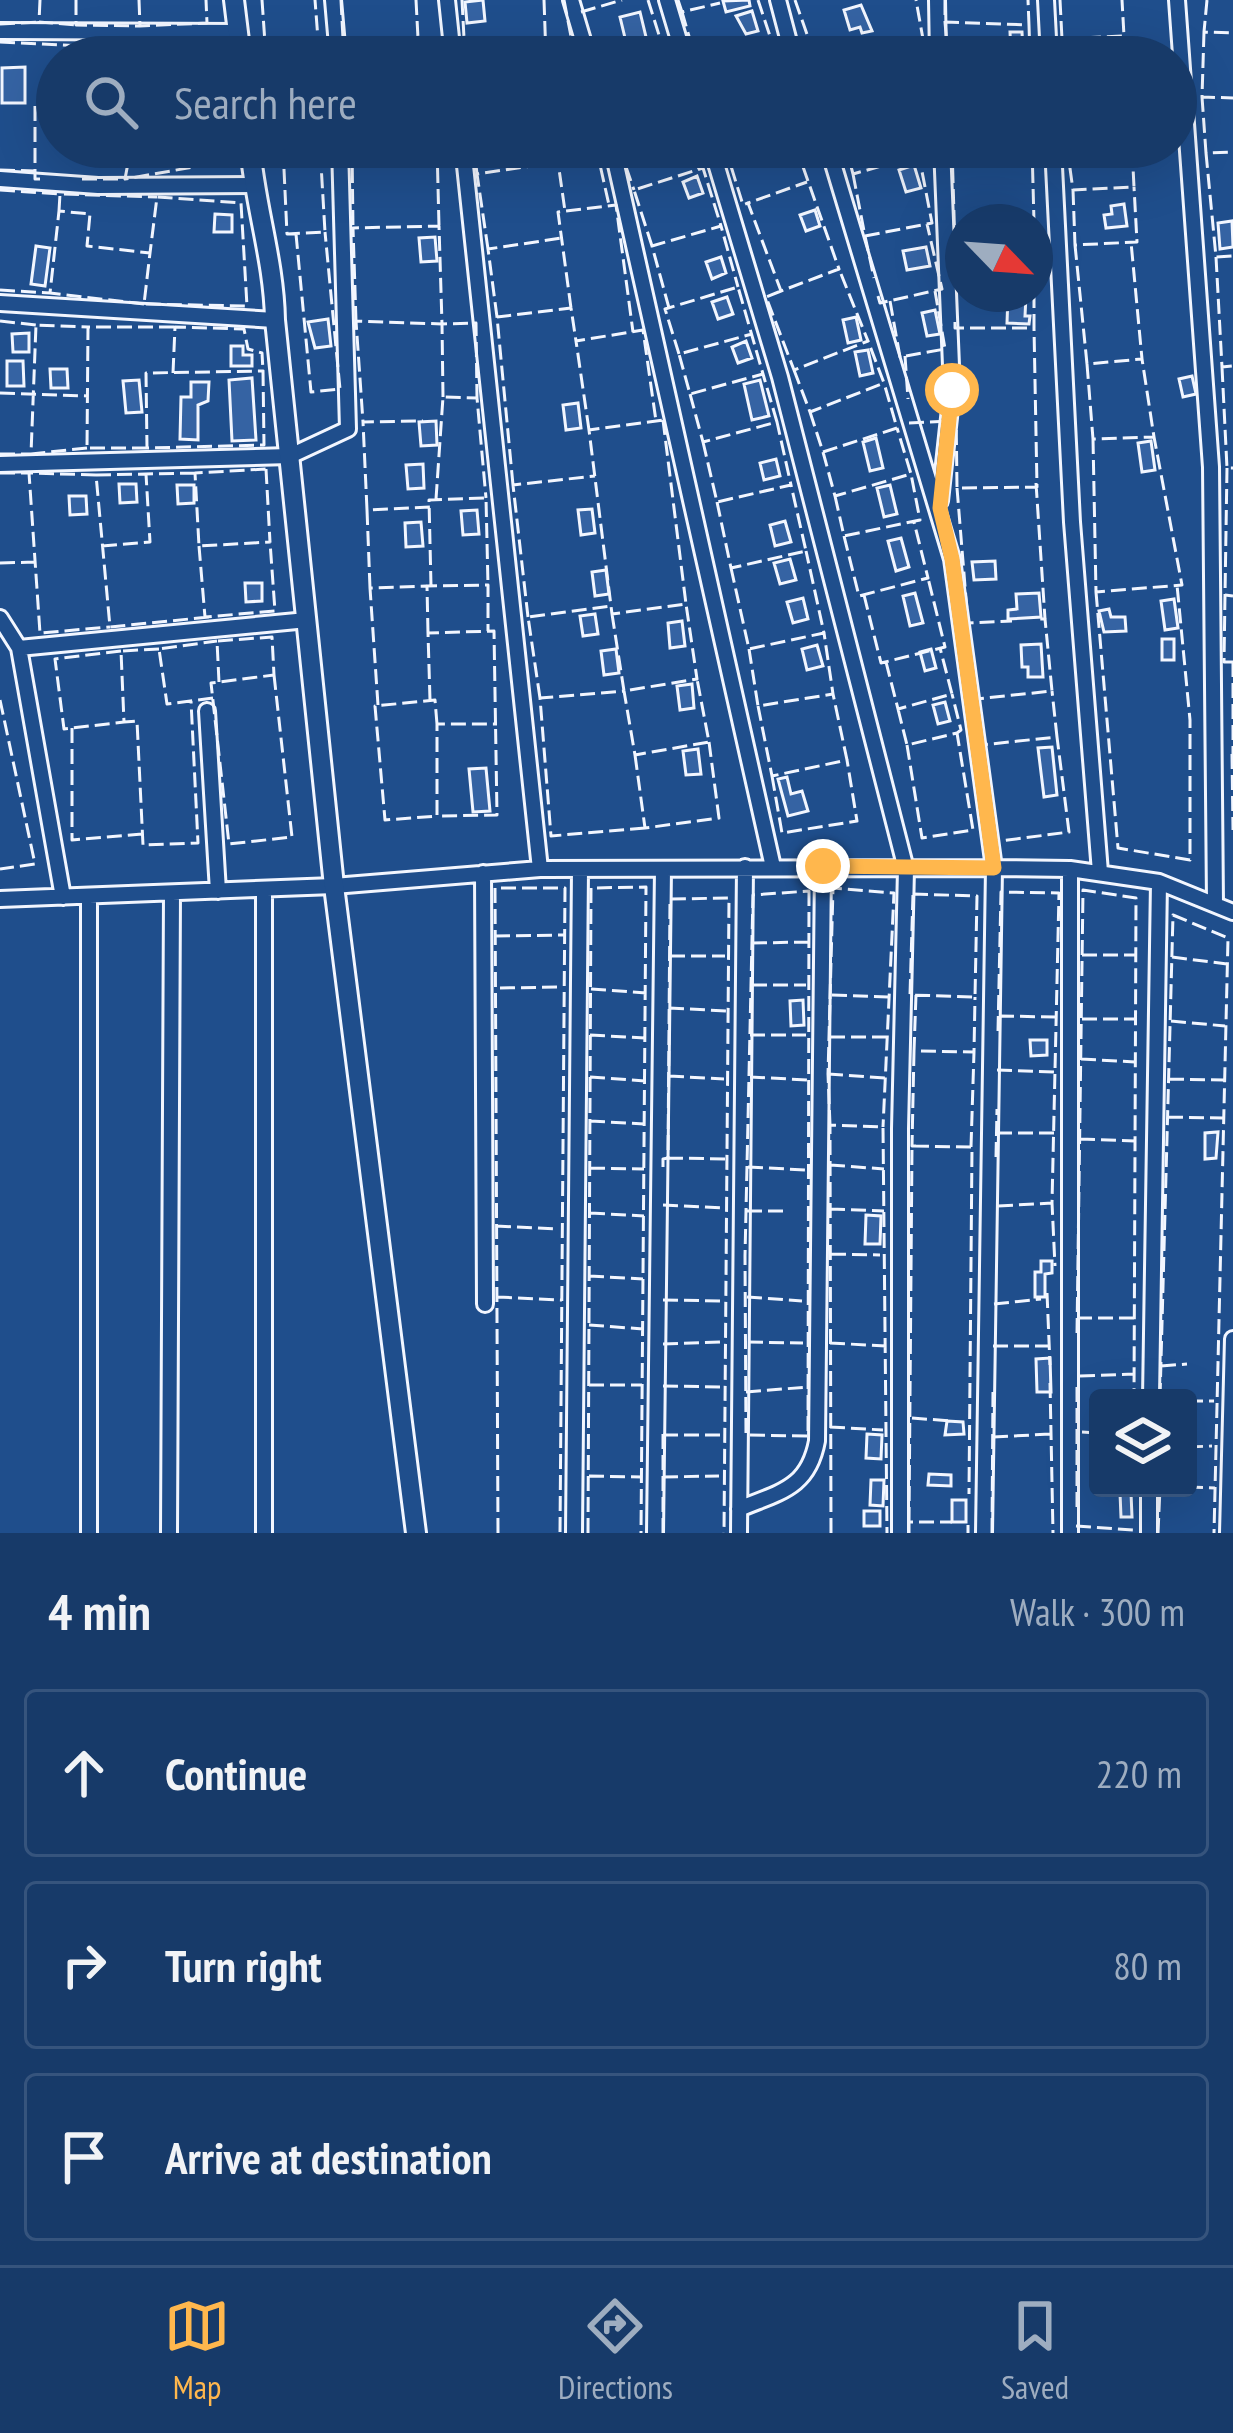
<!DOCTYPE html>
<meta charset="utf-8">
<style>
:root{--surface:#173a69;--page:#244571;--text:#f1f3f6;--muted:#9eadc0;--line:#36547d;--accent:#ffb74d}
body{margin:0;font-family:"PT Sans Narrow",sans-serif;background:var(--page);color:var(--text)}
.controls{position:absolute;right:36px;bottom:36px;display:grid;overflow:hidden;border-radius:12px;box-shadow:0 12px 48px #0002}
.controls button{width:108px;height:108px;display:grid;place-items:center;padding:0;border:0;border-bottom:3px solid var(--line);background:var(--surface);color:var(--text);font:60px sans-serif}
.compass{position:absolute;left:945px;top:204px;width:108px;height:108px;border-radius:50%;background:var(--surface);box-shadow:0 12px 48px #0002;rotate:115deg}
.stop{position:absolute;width:36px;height:36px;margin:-27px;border:9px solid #ffb74d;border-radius:50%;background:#fff}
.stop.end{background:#ffb74d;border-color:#fff;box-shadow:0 3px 12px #0008}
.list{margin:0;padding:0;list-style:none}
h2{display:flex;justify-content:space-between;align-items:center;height:156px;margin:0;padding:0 48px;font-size:51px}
h2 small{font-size:39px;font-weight:400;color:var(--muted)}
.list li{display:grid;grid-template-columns:78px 1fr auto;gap:36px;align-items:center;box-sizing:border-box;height:168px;margin:0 24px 24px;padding:0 24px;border:3px solid var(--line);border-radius:12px}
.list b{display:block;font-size:45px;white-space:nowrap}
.list em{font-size:39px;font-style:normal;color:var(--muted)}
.icon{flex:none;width:66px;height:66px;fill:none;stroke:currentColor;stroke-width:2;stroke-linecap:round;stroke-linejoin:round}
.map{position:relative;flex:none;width:1233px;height:1533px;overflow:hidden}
.search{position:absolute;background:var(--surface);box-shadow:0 12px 48px #0002;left:36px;right:36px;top:36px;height:132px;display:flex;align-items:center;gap:30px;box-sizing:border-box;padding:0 42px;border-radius:66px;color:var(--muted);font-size:45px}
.sheet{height:732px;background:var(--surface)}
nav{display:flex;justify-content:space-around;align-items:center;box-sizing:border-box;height:168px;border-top:3px solid var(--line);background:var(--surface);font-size:33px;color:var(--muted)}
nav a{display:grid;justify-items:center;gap:6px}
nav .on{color:var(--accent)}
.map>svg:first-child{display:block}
</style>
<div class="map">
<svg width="1233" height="1533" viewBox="0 0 1233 1533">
<rect width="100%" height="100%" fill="#1f4e8c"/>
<path fill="#3563a3" stroke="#f2f6ff" stroke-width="3" d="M483,0L485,21L467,23L465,2Z
M749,0L750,6L726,12L723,1Z
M861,5L872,31L862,33L860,27L850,30L844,10Z
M752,11L758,31L746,34L736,16Z
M640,12L646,37L626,42L620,17Z
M1010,32H1022L1023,53L1011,54Z
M298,44L300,57H269L268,49Z
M25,67V103H2V68Z
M914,165L921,188L906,192L899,170Z
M697,176L703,193L689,198L683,182Z
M1124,204L1127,226L1106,228L1104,215L1112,214L1111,206Z
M815,210L820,226L806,231L800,215Z
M215,214L232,215V232H214Z
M1232,221L1233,247L1220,249L1218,223Z
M435,237L437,261L421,262L419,238Z
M36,246L50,248L45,286L31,284Z
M926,247L930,266L907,270L903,251Z
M721,257L726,273L712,279L706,262Z
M1008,295L1026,296L1025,316H1030L1029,324L1007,323Z
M727,297L733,314L718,319L712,302Z
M935,310L940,334L927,336L922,313Z
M856,317L861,340L848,343L843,320Z
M328,319L331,346L315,348L308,322Z
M29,333V352H13L12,334Z
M746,341L752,358L738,363L732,347Z
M231,346H243V355H252V366H231Z
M868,350L873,373L860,376L855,352Z
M7,361H23L24,386H7Z
M50,369H67L68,388H51Z
M1192,376L1196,394L1183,397L1179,379Z
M252,378L256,440L232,441L229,380Z
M139,380L142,412L126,413L123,381Z
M760,380L769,416L752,420L744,384Z
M191,382H209L208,401L198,405V440L180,439L181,397H191Z
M578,403L581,428L566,430L563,405Z
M436,421L437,445L421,446L419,422Z
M876,438L883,468L870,471L863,442Z
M1151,441L1155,470L1142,472L1138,443Z
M776,459L780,476L764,480L760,463Z
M423,464L424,488L408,489L406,465Z
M119,484H136L137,502L120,503Z
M177,485H194V503L178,504Z
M890,485L897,514L884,517L877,488Z
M69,496H86L87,514L70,515Z
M592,509L595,533L581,535L578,510Z
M477,510L479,534L463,535L461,511Z
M785,521L791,542L775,546L770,525Z
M421,522L423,546L406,547L405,523Z
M901,538L909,567L896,571L888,541Z
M790,559L796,580L780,584L774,563Z
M995,561L996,579L974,580L972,562Z
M606,570L609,594L595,596L592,572Z
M245,583H262V601L246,602Z
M915,593L923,623L910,626L903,596Z
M1039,593L1041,617L1008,619V610L1017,609L1016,594Z
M803,598L808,619L793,623L787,602Z
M1174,599L1178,628L1165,630L1161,601Z
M1109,609L1111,617H1125L1126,631L1104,632L1099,611Z
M595,614L598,634L583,636L580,616Z
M682,621L685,646L670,648L668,623Z
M1162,639H1174V660H1162Z
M1041,644L1043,677H1028V667H1022L1021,645Z
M817,645L823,666L807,670L802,649Z
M616,649L619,673L604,675L601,651Z
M931,649L936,668L925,671L920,652Z
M692,684L694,708L680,710L677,686Z
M945,702L950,721L938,724L933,705Z
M1052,747L1057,795L1044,797L1038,748Z
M698,749L701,774L686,775L683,751Z
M486,768L490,811L473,812L469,769Z
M787,777L791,794L802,791L808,811L788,816L778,779Z
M803,1000L804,1025L791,1026L790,1001Z
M1030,1040H1047V1055L1031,1056Z
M1218,1132L1216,1158L1205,1159V1133Z
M866,1215L881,1216L880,1244H865Z
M1041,1261H1052V1273L1045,1274V1297H1035V1272H1041Z
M1050,1358L1051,1392H1037L1036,1359Z
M947,1421L963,1422L964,1434L945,1435Z
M867,1434L882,1435L881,1459L866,1458Z
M929,1474L951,1475V1486L928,1485Z
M871,1480H884L883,1506L870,1505Z
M1120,1493H1131L1132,1517H1121Z
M952,1500H966V1522H952Z
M864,1511H880V1526H864Z"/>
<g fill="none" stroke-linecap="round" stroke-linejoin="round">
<g stroke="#f2f6ff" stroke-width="20">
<path id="street" d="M333,0L338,57
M447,0L453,57
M571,0L588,57
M667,0L684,57
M778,0L793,57
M937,0L938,57
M1046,0L1049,57
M1177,0L1211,467L1215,903
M0,31L239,32
M463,147L540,869
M612,147L773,867
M711,147L780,377L906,869L900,1129V1533
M828,147L952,559L994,868L984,1533
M1053,147L1072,522L1100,872
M0,179L98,186L253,185
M0,303L275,320
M0,464L290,456L348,429L340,147
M940,501L952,390L942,147
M0,618L19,648L63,897
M19,648L307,620
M207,711L218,891
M1070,869V1533
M483,873L485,1304
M89,896V1533
M0,899L334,886L540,869L994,868L1070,869L1159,882L1233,912
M1151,1398L1159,882
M739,1509C779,1492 808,1489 817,1441L823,866
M169,1533L172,893
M264,1533V889
M574,1533L580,870
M655,1533L663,869
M739,1533L745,867
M1149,1533V1488
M1228,1533L1233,1339"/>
</g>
<g stroke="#f2f6ff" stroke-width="24">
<path id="secondary" d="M234,0L241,57
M250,147C255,206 274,261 275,320L334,886L416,1533"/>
</g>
<use href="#street" stroke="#1f4e8c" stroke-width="14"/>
<use href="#secondary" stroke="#1f4e8c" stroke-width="18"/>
<path stroke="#f2f6ff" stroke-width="3" stroke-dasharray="15 6" stroke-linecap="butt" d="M40,0L39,22L76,25
M76,0V25L140,26
M139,0L140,26L207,23L206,0
M262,0L265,43L318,39L315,0
M341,0L343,39
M416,0L419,57
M462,0L465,57
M544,0L546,57
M564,0L575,57
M648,0L665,54L654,57
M678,0L682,12L720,3
M758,0L777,57
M795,0L815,57
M945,0V22L1029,25L1028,0
M1060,0L1062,39L1124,36L1122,0
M1207,0L1204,32L1233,33
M581,12L622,0
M682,12L695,57
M945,22L948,57
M0,24L39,22
M1029,25L1030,57
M1204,32L1202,97L1233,98
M1124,36L1125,57
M318,39L319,57
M923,39L925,57
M0,42L82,46
M881,56L923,39L916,0
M77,57V46H144
M145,57L144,46L219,40L220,57
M1202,97L1206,153L1233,152
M131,147L125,179L222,162V147
M352,147L353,228
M437,147L439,226
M474,147L477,174
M556,147L558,162
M596,147L609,205
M619,147L634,190
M691,147L699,169
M725,147L743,205L748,203
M796,147L839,269L781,291L748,203L807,182
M846,147L853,174L910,158L907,147
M952,147L955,248H963
M1032,147L1034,222
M1067,147L1073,190L1134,187L1132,147
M277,148L313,147
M283,148L287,234L325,232L320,147
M1206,153L1216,257L1233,256
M0,170L35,171
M853,174L865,236L932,223L919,156L910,158
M40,179H35V104L57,103
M82,179H125
M0,190L60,194
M1073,190L1075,245L1137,242L1134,187
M59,211L60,194L157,197
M296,234L311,392L340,389L325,232
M865,236L874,278
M1075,245L1087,364L1142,359L1131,242
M652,246L634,190L703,168L721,226
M488,249L477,174L558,162L565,211
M1216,257L1222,367L1233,366
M955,274V248
M0,290L50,293
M781,291L766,297L794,370L868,341L839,269
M878,296L880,303L942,289L927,224
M890,301L900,357L945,349L935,291
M144,304L50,293L59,211L90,214L87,246L150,253L144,304L247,306L241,203L157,197L150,253
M571,308L558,212L616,205L633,332
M669,308L652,246L721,226L738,287
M497,317L488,249L562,238
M0,321L36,325
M356,321L353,228L439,226L442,324L356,321L363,422
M955,322V328H1034V294
M679,354L665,309L738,287L763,374L690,394L679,354L752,334
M905,356L908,399
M1087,364L1093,439L1154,437L1142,359
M1222,367L1227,468H1233
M794,370L810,412L884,383L868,341
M263,371L264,445L147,448L146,373Z
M173,373L175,327L244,329L248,349L262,353L263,371
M0,393L88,396
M690,394L703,442L777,422L763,374
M443,397L442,324L476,323L477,398
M956,409L957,488L1037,487L1034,328
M810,412L823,452L897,428L884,383
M663,420L686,604L612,614L589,430Z
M909,423L949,421
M589,430L576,341L643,330L656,421
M1093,439L1096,592L1182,585L1154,437
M703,442L717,502L791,485L777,422
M87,448L31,454L36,325L88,327
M147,448H87L88,327H175
M823,452L835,496L911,474L897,428
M0,454H31
M1227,468L1225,595L1233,596
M266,469L270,542L199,546L195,473Z
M0,473H29
M195,473L96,475L110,627L209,617
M96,475L29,473L40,633L110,627
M1036,483L1045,619H1036
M513,485L497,317L571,308L576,341
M957,488L968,623L1012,621
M835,496L844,536L920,520L911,474
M436,499L443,397L477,398L486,498
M717,502L731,568L806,551L791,485
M367,510L363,422L423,421
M844,536L859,596L928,578L914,522
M102,546L150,542L146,474
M199,546L205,617L275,611L270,542
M0,563L34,562
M731,568L749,649L824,633L806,551
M431,586L429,500L486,498L488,585
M370,588L367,510L430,507
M1096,592L1118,848L1190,860V720L1177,585
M864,595L881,663L945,647L928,578
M1225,595L1224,662H1233
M612,614L624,691L697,679L686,604
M528,617L513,485L595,476
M967,620L971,656
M428,633L427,586L488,585V631
M159,649L121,651L124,722L137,721L143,845L198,843L191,701
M749,649L758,706L833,694L824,633
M121,651L55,659L64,729L124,722
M886,662L898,709L952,694L940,648
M1233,662V754
M274,675L292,837L229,844L211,683Z
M219,682L217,641L272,637L274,675
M975,692L976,699L1052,691L1045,619
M213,698L167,704L159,649L217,641
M540,698L528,617L611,606
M0,700L35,864L0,869
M430,700L428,633L494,631L497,815L437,816V724H497
M378,705L370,588L427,586
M758,706L772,776L847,760L833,694
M898,709L907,745L957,733L961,730L952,694
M437,724L435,700L375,706L385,820L437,816
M72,728V840L142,834
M980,737L981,745L1057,737L1052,691
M907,745L922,838L973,830L957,733
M1232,754L1233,830
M635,755L645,828L719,818L709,742
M772,776L782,833L857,821L847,760
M645,828L551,836L540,698L624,691L635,755L709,742L697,679
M992,834L993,842L1069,832L1057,737
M809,891L808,1436L746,1435L745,1256L753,895Z
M913,894L977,896L975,997L910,995Z
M495,936L565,935
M752,943L809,942
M1082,955H1135
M670,956H725
M1172,957L1227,964
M752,985H806
M500,988L560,987
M591,989L646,993
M832,995L888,997
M916,995L914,1051L974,1052L975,997
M669,1008L728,1011
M999,1016L1056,1017
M1082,1019H1135
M1171,1021L1225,1026
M998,1031L1001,892L1059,893L1052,1203L1055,1266
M590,1035L645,1038
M750,1035H806
M830,1037H887
M914,1051L912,1146H917
M1081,1059L1135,1062
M997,1070L1055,1072
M828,1074L885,1078
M669,1076L724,1079
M590,1077L645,1081
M750,1077L809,1080
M1169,1079L1224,1080
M1168,1117L1223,1118
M590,1121L644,1124
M830,1125L828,1074L833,888L894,893L883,1127
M997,1133H1054
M1080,1139L1135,1141
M971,1147L974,1052
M996,1157L997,1109
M668,1158L727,1159
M830,1165L884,1169
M663,1167V1159L668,1158L670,899L729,898L724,1533
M748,1167L806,1170
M590,1168L644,1169
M663,1205L726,1208
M998,1206L1052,1203
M830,1209L884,1211
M747,1211H787
M590,1213L644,1216
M496,1226L558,1229
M831,1254L880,1255
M589,1276L643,1279
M1047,1293L1050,1365
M497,1297L562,1300
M747,1297L802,1301
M663,1300L722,1301
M994,1304L1041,1299
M1077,1318H1135
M589,1325L643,1329
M1077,1333L1083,890L1136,898L1134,1398
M748,1342L803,1343
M830,1343L886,1346
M663,1344L722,1342
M993,1346H1050
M1161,1366L1187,1364
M1080,1376L1134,1374
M1050,1383L1053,1533
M589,1385H642
M663,1386L725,1387
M1077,1387V1507
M746,1392L808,1387
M1160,1398L1173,915L1228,938L1214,1533
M1188,1401H1214
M912,1418L951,1421
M830,1427L883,1430
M1082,1432L1098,1433
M663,1435H721
M993,1437L1051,1434
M1188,1447L1212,1446
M589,1476L642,1477
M663,1477L719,1476
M1188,1487L1215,1488
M909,1522L912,1146L972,1147L969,1494
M1076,1526L1134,1530
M498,1533L495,888H565L560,1533
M588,1533L591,888L646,887L641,1533
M663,1533V1431
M831,1533L830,1125L883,1127L887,1533
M909,1533V1522H952
M968,1533V1525
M992,1533L993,1391
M1158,1533L1160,1488"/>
</g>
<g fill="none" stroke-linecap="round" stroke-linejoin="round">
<path stroke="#ffb74d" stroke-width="15" d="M823,866L994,868L952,559L940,508L952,390"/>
</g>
</svg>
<div class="controls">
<button><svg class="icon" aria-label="layers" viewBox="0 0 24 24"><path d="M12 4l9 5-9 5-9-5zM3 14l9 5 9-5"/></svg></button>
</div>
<svg class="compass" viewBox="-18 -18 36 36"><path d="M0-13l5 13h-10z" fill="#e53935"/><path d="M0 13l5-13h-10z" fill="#9eadc0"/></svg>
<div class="stop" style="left:952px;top:390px"></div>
<div class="stop end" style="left:823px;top:866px"></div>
<div class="search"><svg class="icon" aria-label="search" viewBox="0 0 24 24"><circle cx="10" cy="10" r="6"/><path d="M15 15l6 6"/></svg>Search here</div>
</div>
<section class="sheet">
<h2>4 min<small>Walk · 300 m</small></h2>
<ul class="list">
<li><svg class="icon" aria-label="ahead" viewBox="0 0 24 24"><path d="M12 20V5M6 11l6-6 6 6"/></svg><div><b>Continue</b></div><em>220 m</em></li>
<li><svg class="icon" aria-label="right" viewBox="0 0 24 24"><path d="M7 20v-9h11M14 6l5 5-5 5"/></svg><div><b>Turn right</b></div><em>80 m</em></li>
<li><svg class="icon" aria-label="arrive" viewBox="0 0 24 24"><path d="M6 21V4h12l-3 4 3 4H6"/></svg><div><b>Arrive at destination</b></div></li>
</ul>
</section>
<nav>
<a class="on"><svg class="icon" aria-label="map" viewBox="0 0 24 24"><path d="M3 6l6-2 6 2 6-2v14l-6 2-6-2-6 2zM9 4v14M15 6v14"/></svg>Map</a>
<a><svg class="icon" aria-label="directions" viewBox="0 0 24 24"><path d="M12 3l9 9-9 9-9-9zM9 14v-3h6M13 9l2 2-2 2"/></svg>Directions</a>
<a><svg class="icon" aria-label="saved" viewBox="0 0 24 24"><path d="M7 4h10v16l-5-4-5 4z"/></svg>Saved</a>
</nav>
